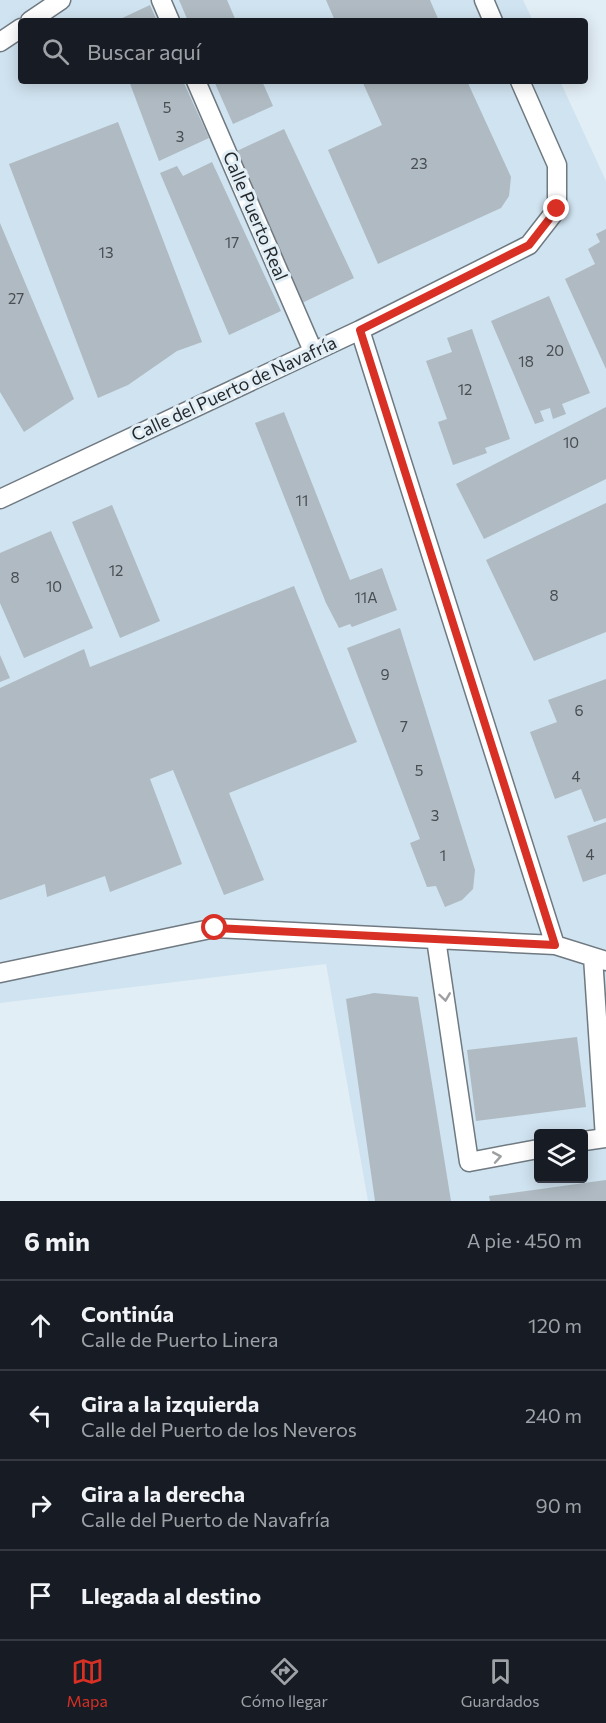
<!DOCTYPE html>
<html lang="es">
<meta charset="utf-8">
<style>
:root{--surface:#171b24;--page:#242831;--text:#f1f3f6;--muted:#9ea1a6;--line:#363941;--accent:#d93025}
body{margin:0;font-family:Commissioner,sans-serif;background:var(--page);color:var(--text)}
.controls{position:absolute;right:18px;bottom:18px;display:grid;overflow:hidden;border-radius:6px;box-shadow:0 3px 15px #0003}
.controls button{width:54px;height:54px;display:grid;place-items:center;padding:0;border:0;border-bottom:2px solid var(--line);background:var(--surface);color:var(--text);font:30px sans-serif}
.stop{position:absolute;width:18px;height:18px;margin:-14px;border:4px solid #d93025;border-radius:50%;background:#fff}
.stop.end{background:#d93025;border-color:#fff;box-shadow:0 2px 6px #0008}
.list{margin:0;padding:0;list-style:none}
h2{display:flex;justify-content:space-between;align-items:center;height:78px;margin:0;padding:0 24px;font-size:26px}
h2 small{font-size:20px;font-weight:400;color:var(--muted)}
.list li{display:grid;grid-template-columns:39px 1fr auto;gap:18px;align-items:center;box-sizing:border-box;height:90px;padding:0 24px;border-top:2px solid var(--line)}
.list b{display:block;font-size:22px;white-space:nowrap}
.list p{margin:0;font-size:20px;white-space:nowrap;color:var(--muted)}
.list em{font-size:20px;font-style:normal;color:var(--muted)}
.icon{flex:none;width:33px;height:33px;fill:none;stroke:currentColor;stroke-width:2;stroke-linecap:round;stroke-linejoin:round}
.map{position:relative;flex:none;width:606px;height:1201px;overflow:hidden}
.search{position:absolute;background:var(--surface);box-shadow:0 3px 15px #0003;left:18px;right:18px;top:18px;height:66px;display:flex;align-items:center;gap:15px;box-sizing:border-box;padding:0 21px;border-radius:6px;color:var(--muted);font-size:22px}
.sheet{height:438px;background:var(--surface)}
nav{display:flex;justify-content:space-around;align-items:center;box-sizing:border-box;height:84px;border-top:2px solid var(--line);background:var(--surface);font-size:16px;color:var(--muted)}
nav a{display:grid;justify-items:center;gap:3px}
nav .on{color:var(--accent)}
.map>svg:first-child{display:block}
</style>
<div class="map">
<svg width="606" height="1201" viewBox="0 0 606 1201">
<rect width="100%" height="100%" fill="#e2eef6"/>
<path fill="#d0e3f0" fill-rule="evenodd" d="M0,0H523L533,21H21V81H560L606,181V1201H368L326,964L0,1003ZM538,1134H584V1178H538Z"/>
<path fill="#afbac2" d="M179,0H227L236,21H188Z
M326,0H430L439,21H335Z
M150,5L157,21H116Z
M129,81H183L209,138L159,161Z
M214,81H262L273,106L233,124Z
M362,81H467L511,177L509,196L501,208L378,264L328,150L382,125Z
M118,122L202,342L177,351L128,385L98,398L9,164Z
M284,129L354,278L302,303L237,151Z
M212,162L281,311L229,335L160,173L177,166L183,176Z
M0,223L74,399L24,432L0,392Z
M606,229V369L565,279L595,264L588,249L600,242L596,234Z
M549,296L590,393L562,404L566,414L553,419L550,408L540,411L544,421L535,424L491,321Z
M472,329L510,439L485,448L487,453L453,465L438,422L447,419L426,361L452,352L447,338Z
M606,407V479L484,539L456,484Z
M284,412L350,580L382,568L397,610L352,627L350,624L339,628L326,603L255,423Z
M606,503V632L534,661L486,560Z
M112,505L160,621L120,638L72,522Z
M51,531L93,628L24,658L0,603V553Z
M294,586L357,742L229,793L264,880L224,895L173,770L150,779L182,864L110,892L105,876L47,897L45,884L0,900V688L84,649L90,667Z
M400,628L475,870L473,889L462,900L445,907L436,886L427,887L410,843L420,839L347,648Z
M0,655L10,678L0,682Z
M606,679V818L594,822L581,789L555,799L530,732L557,722L548,700Z
M606,822V874L583,882L567,836Z
M374,993L418,997L451,1201H375L346,999Z
M577,1037L586,1107L476,1121L467,1050Z
M606,1180V1201H490L489,1196Z"/>
<g fill="none" stroke-linecap="round" stroke-linejoin="round">
<g stroke="#6f7981" stroke-width="21">
<path id="minor" d="M161,0L170,21
M484,0L493,21
M30,21L61,0
M0,42L21,28
M196,81L313,351
M360,330L555,945
M0,499L360,330L529,245L557,209V165L520,81
M436,939L469,1162L538,1149
M0,973L215,928L555,945L606,961
M584,1141L605,1138L593,957"/>
</g>
<use href="#minor" stroke="#fff" stroke-width="18"/>
</g>
<defs><path id="oneway-chevron" d="M-2-3.5L2.5 0L-2 3.5" fill="none" stroke-width="1.6" stroke-linecap="round" stroke-linejoin="round" transform="scale(1.5)"/></defs>
<g stroke="#9d9fa0">
<use href="#oneway-chevron" transform="translate(445 997) rotate(82)"/>
<use href="#oneway-chevron" transform="translate(497 1157) rotate(-10)"/>
</g>
<g fill="none" stroke-linecap="round" stroke-linejoin="round">
<path stroke="#d93025" stroke-width="8" d="M215,928L555,945L360,330L529,245L557,209"/>
</g>
<g text-anchor="middle" stroke-width="6" stroke-linejoin="round" paint-order="stroke">
<g font-size="15" fill="#484d52">
<text x="167" y="113">5</text>
<text x="180" y="142">3</text>
<text x="419" y="169">23</text>
<text x="232" y="248">17</text>
<text x="106" y="258">13</text>
<text x="16" y="304">27</text>
<text x="555" y="356">20</text>
<text x="526" y="367">18</text>
<text x="465" y="395">12</text>
<text x="571" y="448">10</text>
<text x="302" y="506">11</text>
<text x="116" y="576">12</text>
<text x="15" y="583">8</text>
<text x="54" y="592">10</text>
<text x="554" y="601">8</text>
<text x="366" y="603">11A</text>
<text x="385" y="680">9</text>
<text x="579" y="716">6</text>
<text x="404" y="732">7</text>
<text x="419" y="776">5</text>
<text x="576" y="782">4</text>
<text x="435" y="821">3</text>
<text x="590" y="860">4</text>
<text x="443" y="861">1</text>
</g>
<g font-size="18" fill="#25292c" stroke="#e2eef6">
<text transform="translate(255 216) rotate(67)" y="6">Calle Puerto Real</text>
<text transform="translate(234 389) rotate(-25)" y="6">Calle del Puerto de Navafría</text>
</g>
</g>
</svg>
<div class="controls">
<button><svg class="icon" aria-label="layers" viewBox="0 0 24 24"><path d="M12 4l9 5-9 5-9-5zM3 14l9 5 9-5"/></svg></button>
</div>
<div class="stop" style="left:215px;top:928px"></div>
<div class="stop end" style="left:557px;top:209px"></div>
<div class="search"><svg class="icon" aria-label="search" viewBox="0 0 24 24"><circle cx="10" cy="10" r="6"/><path d="M15 15l6 6"/></svg>Buscar aquí</div>
</div>
<section class="sheet">
<h2>6 min<small>A pie · 450 m</small></h2>
<ul class="list">
<li><svg class="icon" aria-label="ahead" viewBox="0 0 24 24"><path d="M12 20V5M6 11l6-6 6 6"/></svg><div><b>Continúa</b><p>Calle de Puerto Linera</p></div><em>120 m</em></li>
<li><svg class="icon" aria-label="left" viewBox="0 0 24 24"><path d="M17 20v-9H6M10 6l-5 5 5 5"/></svg><div><b>Gira a la izquierda</b><p>Calle del Puerto de los Neveros</p></div><em>240 m</em></li>
<li><svg class="icon" aria-label="right" viewBox="0 0 24 24"><path d="M7 20v-9h11M14 6l5 5-5 5"/></svg><div><b>Gira a la derecha</b><p>Calle del Puerto de Navafría</p></div><em>90 m</em></li>
<li><svg class="icon" aria-label="arrive" viewBox="0 0 24 24"><path d="M6 21V4h12l-3 4 3 4H6"/></svg><div><b>Llegada al destino</b></div></li>
</ul>
</section>
<nav>
<a class="on"><svg class="icon" aria-label="map" viewBox="0 0 24 24"><path d="M3 6l6-2 6 2 6-2v14l-6 2-6-2-6 2zM9 4v14M15 6v14"/></svg>Mapa</a>
<a><svg class="icon" aria-label="directions" viewBox="0 0 24 24"><path d="M12 3l9 9-9 9-9-9zM9 14v-3h6M13 9l2 2-2 2"/></svg>Cómo llegar</a>
<a><svg class="icon" aria-label="saved" viewBox="0 0 24 24"><path d="M7 4h10v16l-5-4-5 4z"/></svg>Guardados</a>
</nav>
